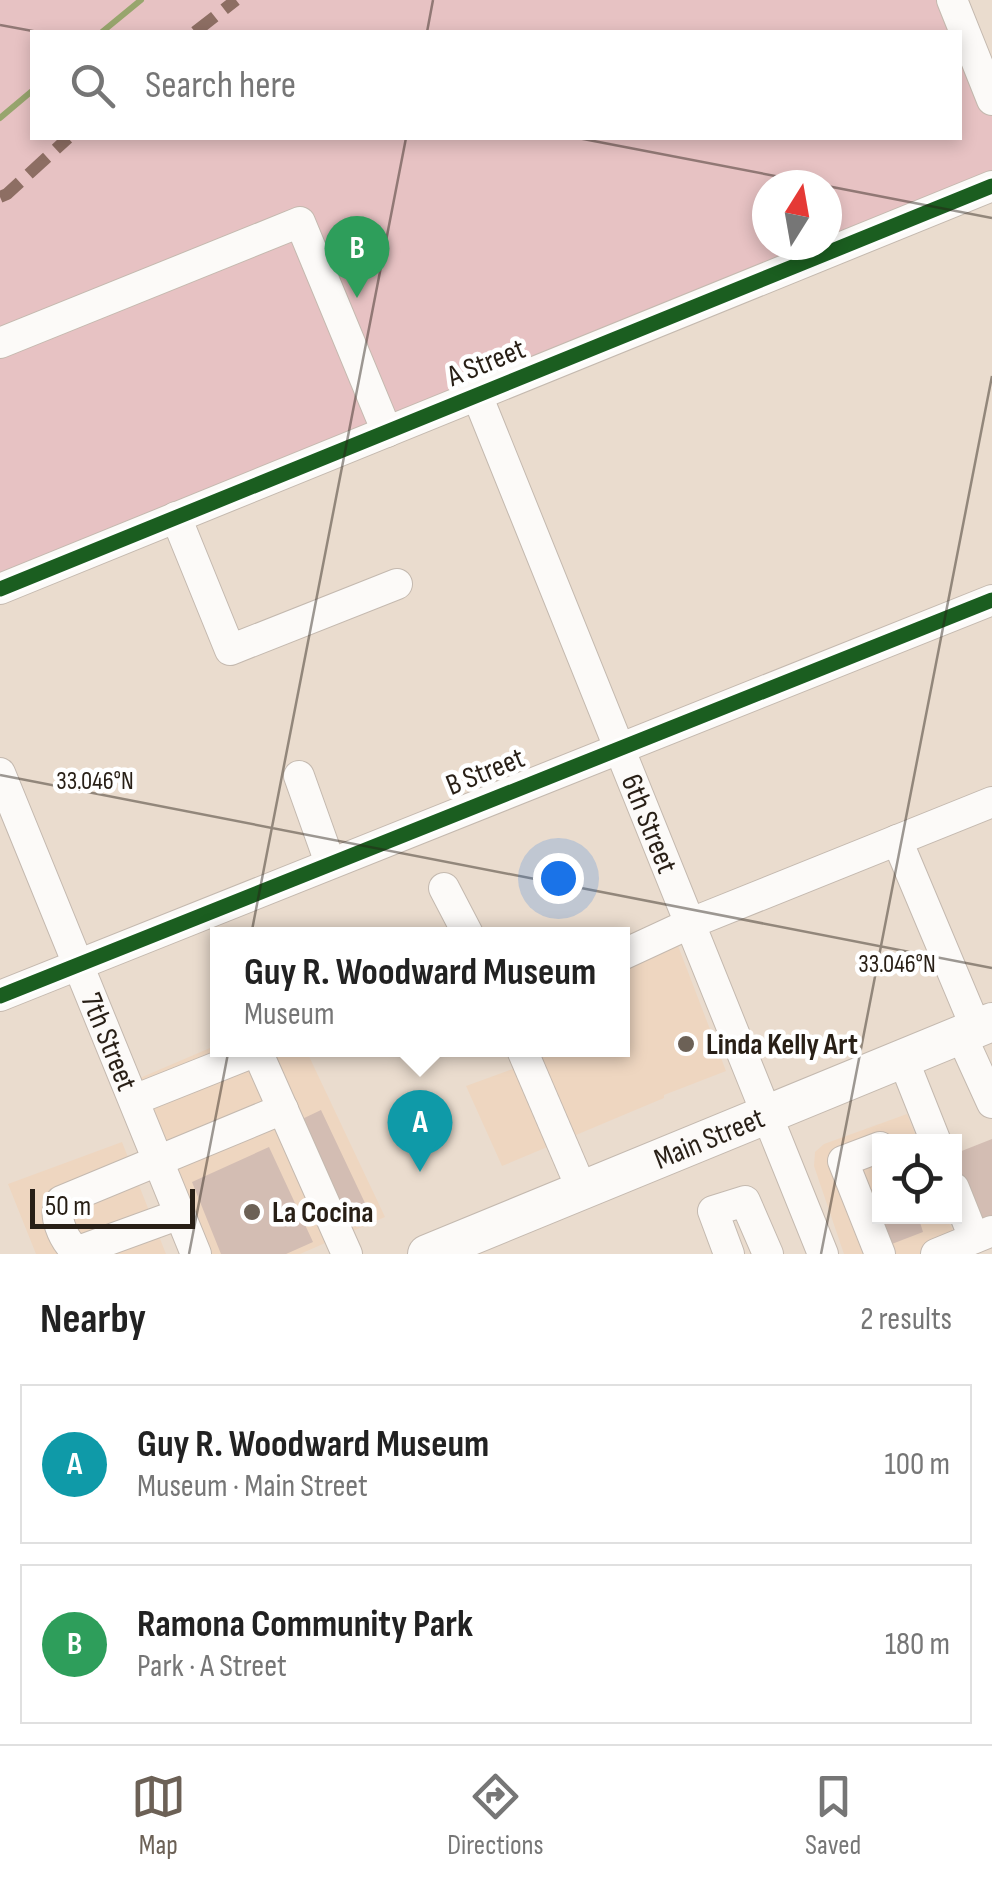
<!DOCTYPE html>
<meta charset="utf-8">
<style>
:root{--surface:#fff;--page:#f2f2f2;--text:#222;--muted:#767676;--line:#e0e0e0;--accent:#6c6156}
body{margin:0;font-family:"Sofia Sans Condensed",sans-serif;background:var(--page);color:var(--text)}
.controls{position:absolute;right:30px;bottom:30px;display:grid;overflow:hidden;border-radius:0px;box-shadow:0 5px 15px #0003}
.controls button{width:90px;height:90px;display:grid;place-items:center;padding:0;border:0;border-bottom:2px solid var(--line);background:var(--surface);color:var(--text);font:50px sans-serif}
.compass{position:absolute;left:752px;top:170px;width:90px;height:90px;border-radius:50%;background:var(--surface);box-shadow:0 5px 15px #0003;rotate:11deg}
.scale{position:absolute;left:30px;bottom:25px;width:165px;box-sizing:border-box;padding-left:10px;border:5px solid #281f16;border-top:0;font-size:28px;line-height:35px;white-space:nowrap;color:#281f16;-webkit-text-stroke:8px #fff;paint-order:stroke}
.you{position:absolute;left:558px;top:878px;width:35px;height:35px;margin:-25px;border:8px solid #fff;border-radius:50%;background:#1a73e8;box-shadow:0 0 0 15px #1a73e833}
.badge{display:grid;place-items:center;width:65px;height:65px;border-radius:50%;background:var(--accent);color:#fff;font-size:32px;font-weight:700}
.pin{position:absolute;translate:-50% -82px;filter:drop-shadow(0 2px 5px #0008)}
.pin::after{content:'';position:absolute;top:52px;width:35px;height:30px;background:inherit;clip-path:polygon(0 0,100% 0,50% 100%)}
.popup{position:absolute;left:210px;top:927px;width:420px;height:130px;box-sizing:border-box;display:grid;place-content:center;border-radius:0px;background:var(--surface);filter:drop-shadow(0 2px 8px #0005);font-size:32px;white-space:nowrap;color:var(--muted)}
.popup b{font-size:38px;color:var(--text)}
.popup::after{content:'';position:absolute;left:50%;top:100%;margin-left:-20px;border:20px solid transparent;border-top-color:var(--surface)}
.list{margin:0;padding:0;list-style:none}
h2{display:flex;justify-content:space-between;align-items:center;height:130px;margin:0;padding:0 40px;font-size:42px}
h2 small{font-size:32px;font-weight:400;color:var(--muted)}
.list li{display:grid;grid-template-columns:65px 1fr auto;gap:30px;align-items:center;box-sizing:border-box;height:160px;margin:0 20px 20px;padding:0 20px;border:2px solid var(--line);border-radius:0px}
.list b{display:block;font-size:38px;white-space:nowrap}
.list p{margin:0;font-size:32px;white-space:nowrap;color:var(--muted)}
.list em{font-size:32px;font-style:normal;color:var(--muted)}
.icon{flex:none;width:55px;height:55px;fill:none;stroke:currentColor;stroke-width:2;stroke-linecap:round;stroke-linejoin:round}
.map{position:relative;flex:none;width:992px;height:1254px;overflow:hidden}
.search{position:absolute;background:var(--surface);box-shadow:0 5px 15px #0003;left:30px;right:30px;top:30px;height:110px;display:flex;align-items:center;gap:25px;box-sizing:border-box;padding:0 35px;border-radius:0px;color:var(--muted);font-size:38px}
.sheet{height:490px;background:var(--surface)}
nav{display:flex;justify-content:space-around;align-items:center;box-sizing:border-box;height:140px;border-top:2px solid var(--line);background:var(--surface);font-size:28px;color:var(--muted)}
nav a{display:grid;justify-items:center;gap:5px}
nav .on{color:var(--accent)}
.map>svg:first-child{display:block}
</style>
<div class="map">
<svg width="992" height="1254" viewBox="0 0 992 1254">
<rect width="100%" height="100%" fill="#eadcce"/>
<path fill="#eed6c0" d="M675,938L726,1071L664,1095V1098L502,1166L466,1086L540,1059L537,1050H622L623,961Z
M217,1045L218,1050H306L385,1217L300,1254H211L194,1220L140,1078Z
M907,1114L918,1141L880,1142V1216L947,1217L957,1240L922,1254H844L814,1166L815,1152L824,1144Z
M122,1142L166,1254H36L8,1184Z"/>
<path fill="#e7c2c3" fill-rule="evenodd" d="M0,0H951L992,102V185L0,589ZM32,32H960V138H32ZM767,185H827V245H767Z"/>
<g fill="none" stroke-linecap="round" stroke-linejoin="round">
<path stroke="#97a56d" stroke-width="6" d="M102,32L141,0
M0,118L32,91"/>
</g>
<path fill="#d3bdb3" d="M321,1110L373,1220L359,1227L346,1223L298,1121Z
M992,1139V1218L979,1223L954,1163V1154Z
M269,1147L313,1242L286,1254H221L192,1182Z
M880,1186V1216H918L923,1232L884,1247L864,1192Z"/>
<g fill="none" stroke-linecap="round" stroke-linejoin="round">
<g stroke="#c4b9af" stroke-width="32">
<g id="minor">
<path d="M952,0L992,100"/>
<path d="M0,343L300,222L387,432"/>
<path id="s1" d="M477,395L823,1254"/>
<path d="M176,517L230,650L397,584"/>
<path d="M0,589L992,186"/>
<path id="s2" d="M0,773L196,1254"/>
<path d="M299,776L330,863"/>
<path d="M897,840L976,1028"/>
<path d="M444,888L468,934"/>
<path d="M622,955L691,923L992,802"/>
<path d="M0,996L992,600"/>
<path d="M961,1035L992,1103"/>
<path d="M522,1050L582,1190"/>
<path d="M903,1059L936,1142"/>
<path d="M134,1100L257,1051L347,1254"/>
<path d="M880,1147L843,1161L880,1254"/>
<path d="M954,1188L974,1238"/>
<path d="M180,1214L81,1250H75C63,1239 52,1214 61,1201L283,1109"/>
<path d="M729,1254L713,1211L745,1201L768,1254"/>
<path d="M936,1254L992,1231"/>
</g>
</g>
<g stroke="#c4b9af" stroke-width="40">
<g id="major">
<path id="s3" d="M427,1254L992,1022"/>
</g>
</g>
<use href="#minor" stroke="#fcfaf8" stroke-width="30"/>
<use href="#major" stroke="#fcfaf8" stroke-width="38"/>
<path stroke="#8d6e63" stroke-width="12" stroke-dasharray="25 12" stroke-linecap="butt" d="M195,32L236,0
M0,197L7,194L68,138"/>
<g stroke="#fff" stroke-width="21">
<path id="cycleway" d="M0,589L992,186
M0,996L992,600"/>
</g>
<use href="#cycleway" stroke="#1b5e20" stroke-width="15"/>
</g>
<path fill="none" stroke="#281f16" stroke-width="2.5" stroke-opacity="0.45" d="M0,25L38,32M427,32L433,0M578,138L822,185M827,186L992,218M0,775L992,968M189,1254L406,138M821,1254L992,376"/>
<g fill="#6c6156" stroke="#fff" stroke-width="4">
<circle cx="686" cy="1044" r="10"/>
<circle cx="252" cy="1212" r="10"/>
</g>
<g text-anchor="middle" stroke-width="9" stroke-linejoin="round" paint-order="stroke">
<g font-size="30" fill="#281f16" stroke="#fff">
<text transform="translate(486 362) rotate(-22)" y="10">A Street</text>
<text transform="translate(485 771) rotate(-22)" y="10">B Street</text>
<text dy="10" stroke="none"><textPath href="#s1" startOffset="462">6th Street</textPath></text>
<text dy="10" stroke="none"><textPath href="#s2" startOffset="290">7th Street</textPath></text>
<text dy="10" stroke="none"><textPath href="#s3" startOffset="305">Main Street</textPath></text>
</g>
<g font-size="30" font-weight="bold" fill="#281f16" stroke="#fff" text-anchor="start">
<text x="706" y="1054">Linda Kelly Art</text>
<text x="272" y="1222">La Cocina</text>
</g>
</g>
<g font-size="25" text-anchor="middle" fill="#281f16" stroke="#fff" stroke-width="9" stroke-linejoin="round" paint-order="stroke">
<text x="95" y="789">33.046°N</text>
<text x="897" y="972">33.046°N</text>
</g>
</svg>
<div class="controls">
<button><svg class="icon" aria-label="locate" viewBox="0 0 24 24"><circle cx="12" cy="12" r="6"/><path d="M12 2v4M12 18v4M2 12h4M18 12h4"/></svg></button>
</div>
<svg class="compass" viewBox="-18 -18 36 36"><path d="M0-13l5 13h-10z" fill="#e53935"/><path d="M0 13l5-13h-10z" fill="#767676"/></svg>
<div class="scale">50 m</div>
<div class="you"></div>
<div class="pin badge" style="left:420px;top:1172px;background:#0f9aa8">A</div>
<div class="popup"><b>Guy R. Woodward Museum</b>Museum</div>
<div class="pin badge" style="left:357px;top:298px;background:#2e9e5b">B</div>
<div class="search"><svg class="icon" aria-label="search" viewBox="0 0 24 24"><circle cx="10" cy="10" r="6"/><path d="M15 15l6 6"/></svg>Search here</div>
</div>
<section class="sheet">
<h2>Nearby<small>2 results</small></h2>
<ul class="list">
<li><span class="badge" style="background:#0f9aa8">A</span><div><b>Guy R. Woodward Museum</b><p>Museum · Main Street</p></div><em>100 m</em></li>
<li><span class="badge" style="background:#2e9e5b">B</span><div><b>Ramona Community Park</b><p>Park · A Street</p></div><em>180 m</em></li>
</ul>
</section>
<nav>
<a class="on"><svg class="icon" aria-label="map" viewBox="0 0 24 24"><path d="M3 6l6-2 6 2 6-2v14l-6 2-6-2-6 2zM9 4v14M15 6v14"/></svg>Map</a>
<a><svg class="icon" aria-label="directions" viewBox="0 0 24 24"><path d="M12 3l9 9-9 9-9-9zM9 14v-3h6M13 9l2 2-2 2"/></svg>Directions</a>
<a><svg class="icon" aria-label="saved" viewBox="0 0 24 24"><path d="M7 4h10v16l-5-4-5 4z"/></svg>Saved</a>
</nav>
